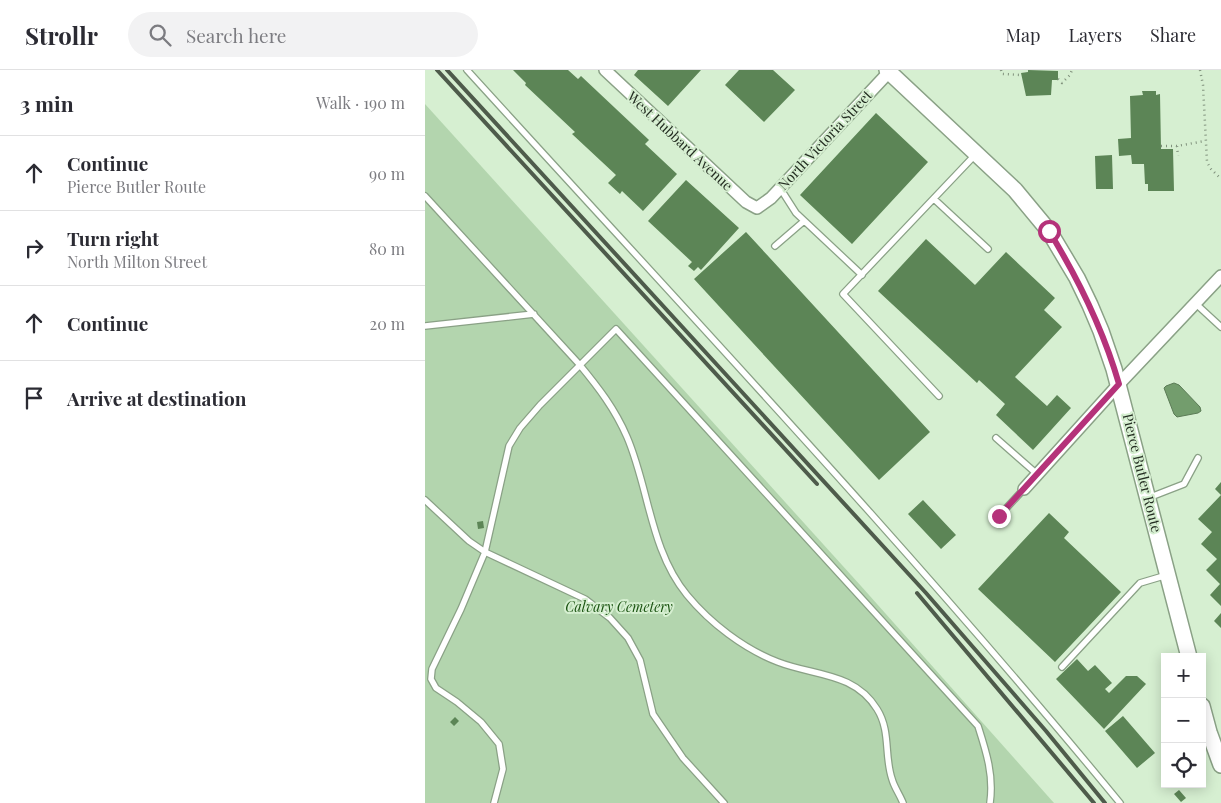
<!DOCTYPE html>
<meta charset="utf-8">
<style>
:root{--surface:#fff;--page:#f2f2f3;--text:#2b2b33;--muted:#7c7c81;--line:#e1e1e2}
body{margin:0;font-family:"Playfair Display",serif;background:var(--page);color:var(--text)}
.controls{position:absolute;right:15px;bottom:15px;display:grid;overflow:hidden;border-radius:0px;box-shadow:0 2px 12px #0003}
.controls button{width:45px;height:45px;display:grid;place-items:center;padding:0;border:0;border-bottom:1px solid var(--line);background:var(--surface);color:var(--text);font:25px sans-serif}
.stop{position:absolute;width:15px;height:15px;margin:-11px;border:4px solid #b5327a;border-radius:50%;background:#fff}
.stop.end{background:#b5327a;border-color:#fff;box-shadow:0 1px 5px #0008}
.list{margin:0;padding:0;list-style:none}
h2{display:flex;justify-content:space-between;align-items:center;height:65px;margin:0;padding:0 20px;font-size:21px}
h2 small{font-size:16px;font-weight:400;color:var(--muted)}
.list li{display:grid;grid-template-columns:32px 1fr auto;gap:15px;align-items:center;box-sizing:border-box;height:75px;padding:0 20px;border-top:1px solid var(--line)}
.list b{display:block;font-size:19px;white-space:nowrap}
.list p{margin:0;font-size:16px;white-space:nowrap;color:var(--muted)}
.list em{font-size:16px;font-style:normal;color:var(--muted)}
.icon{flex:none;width:28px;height:28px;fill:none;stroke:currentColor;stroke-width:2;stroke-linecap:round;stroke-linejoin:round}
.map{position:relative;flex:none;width:796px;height:733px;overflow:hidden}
header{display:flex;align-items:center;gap:30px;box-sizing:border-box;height:70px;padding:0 25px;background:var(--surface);border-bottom:1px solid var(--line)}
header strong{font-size:24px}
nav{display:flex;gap:28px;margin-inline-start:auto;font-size:18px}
.search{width:350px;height:45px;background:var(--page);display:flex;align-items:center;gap:12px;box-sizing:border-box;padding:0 18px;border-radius:28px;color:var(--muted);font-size:19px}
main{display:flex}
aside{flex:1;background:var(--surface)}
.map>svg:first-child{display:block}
</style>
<header>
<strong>Strollr</strong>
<div class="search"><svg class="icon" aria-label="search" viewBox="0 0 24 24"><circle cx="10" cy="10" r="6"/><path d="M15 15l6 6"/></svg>Search here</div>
<nav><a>Map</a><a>Layers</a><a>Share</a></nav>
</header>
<main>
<aside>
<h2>3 min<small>Walk · 190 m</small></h2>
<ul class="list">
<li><svg class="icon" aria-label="ahead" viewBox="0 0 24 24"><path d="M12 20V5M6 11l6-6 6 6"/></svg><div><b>Continue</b><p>Pierce Butler Route</p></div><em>90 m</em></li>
<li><svg class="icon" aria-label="right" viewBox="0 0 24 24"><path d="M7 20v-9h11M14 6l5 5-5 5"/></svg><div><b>Turn right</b><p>North Milton Street</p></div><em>80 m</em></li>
<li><svg class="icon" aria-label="ahead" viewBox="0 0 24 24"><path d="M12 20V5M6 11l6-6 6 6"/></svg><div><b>Continue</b></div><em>20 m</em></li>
<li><svg class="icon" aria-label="arrive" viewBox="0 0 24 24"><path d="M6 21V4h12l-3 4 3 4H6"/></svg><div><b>Arrive at destination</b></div></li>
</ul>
</aside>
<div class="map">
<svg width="796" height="733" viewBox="0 0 796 733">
<rect width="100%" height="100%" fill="#d6efd1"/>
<path fill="#b3d5ae" d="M0,34L436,516L629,733H0Z"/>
<path fill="#739d6d" stroke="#5b7b56" d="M749,313L754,315L775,337L776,341L773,343L752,347L749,344L739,318L741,316Z"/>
<path fill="#5c8556" d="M88,0H143L153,9L156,6L224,70L220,74L252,104L218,141L197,121L195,124L183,113L191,105L147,64L150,62L100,15L101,13Z
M213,0H276L243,36L209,5Z
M314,0H348L370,20L339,52L300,15Z
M603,0L633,1V10H627L626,25L601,26L596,3L603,2Z
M717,21H731V25L735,24L736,79H748L749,121H723V114H720L719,94H707L706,85L694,86L693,69L706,68L705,26L718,25Z
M451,43L503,92L427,174L375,125Z
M687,85L688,119H671L670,86Z
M261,110L314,158L276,200L273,197L269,201L263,196L267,192L223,151Z
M321,162L505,362L454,410L269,209Z
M501,169L550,215L581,182L630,228L619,240L637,257L590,307L622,336L632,325L646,338L608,380L571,345L580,334L554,310L552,313L453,221Z
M796,412V536L785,525L795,514L781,500L792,489L776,474L787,462L773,449L796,425L790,419Z
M498,430L531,465L516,479L483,444Z
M624,443L644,462L639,468L696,522L630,592L553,519Z
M58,451L59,458L53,459L52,452Z
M796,543V558L789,551Z
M652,589L663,601L670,595L687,613L680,619L684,623L701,606H712L721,614L679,659L631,609Z
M698,646L730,683L712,698L680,661Z
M30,647L34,651L29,656L25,652Z
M754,720L761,728L756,732L749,724Z"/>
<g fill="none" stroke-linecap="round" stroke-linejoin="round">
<g stroke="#8aa186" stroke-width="8">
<path id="lane" d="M42,0C262,242 487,480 695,733
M355,118L371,143L437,205
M0,126L154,294C173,317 190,339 202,367C224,418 225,480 262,525C285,553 319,579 353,592C389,606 429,602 452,639C466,661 459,686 467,709C469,717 475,725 478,733
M509,129L563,179
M350,176L379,151
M770,233L796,257
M0,256L109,244
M514,326L418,224L550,85
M571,368L612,404
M723,428L759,414L773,388
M0,430L44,471L60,482L160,529L185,548L203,568L215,590L228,644L258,688L299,733
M574,446L599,419
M637,597L715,513L742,505
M69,733L78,699L74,674L56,652L32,632L11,618L6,609L7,599L36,539L60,482L84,376L95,358L115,335L191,259L553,656C561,681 569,705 565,733"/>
</g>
<g stroke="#8aa186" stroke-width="14">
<path id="street" d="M180,0L321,132L332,138L346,128L464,2
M599,419L694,314L796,206"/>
</g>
<g stroke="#8aa186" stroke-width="18">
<path id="secondary" d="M462,0L590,120L624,161L652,208L665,235L676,261L689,299L764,587
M777,636L784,662L796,695"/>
</g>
<path stroke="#81927d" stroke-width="2.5" stroke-dasharray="1 4" stroke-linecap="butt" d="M576,0L577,4L596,5
M775,0L778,15L782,92L786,99L796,109
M633,9L637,13L645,5L647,0
M736,76H752L780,71
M752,76L753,86"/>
<use href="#lane" stroke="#fff" stroke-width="5.5"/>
<use href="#street" stroke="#fff" stroke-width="11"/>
<use href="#secondary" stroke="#fff" stroke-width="15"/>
<path stroke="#4e5b4b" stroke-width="4" d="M12,0L392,414
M22,0L501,523L621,661L680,733
M492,523L669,733"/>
</g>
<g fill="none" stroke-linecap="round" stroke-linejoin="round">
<path stroke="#b5327a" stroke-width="6" d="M574,446L694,314C678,259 654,210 624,161"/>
</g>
<g text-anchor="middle" stroke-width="4" stroke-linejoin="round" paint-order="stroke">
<g font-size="14" fill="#232c21" stroke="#d6efd1">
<text transform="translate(400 70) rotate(-47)" y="5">North Victoria Street</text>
<text transform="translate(255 71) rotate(43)" y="5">West Hubbard Avenue</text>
<text transform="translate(717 403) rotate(76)" y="5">Pierce Butler Route</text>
</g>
<g font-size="14" font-style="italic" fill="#1a5311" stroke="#d6efd1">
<text x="194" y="542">Calvary Cemetery</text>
</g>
</g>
</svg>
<div class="controls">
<button>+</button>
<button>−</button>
<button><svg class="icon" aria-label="locate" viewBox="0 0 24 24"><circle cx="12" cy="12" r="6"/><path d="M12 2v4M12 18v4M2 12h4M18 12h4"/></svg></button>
</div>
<div class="stop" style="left:624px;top:161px"></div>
<div class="stop end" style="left:574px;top:446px"></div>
</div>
</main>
